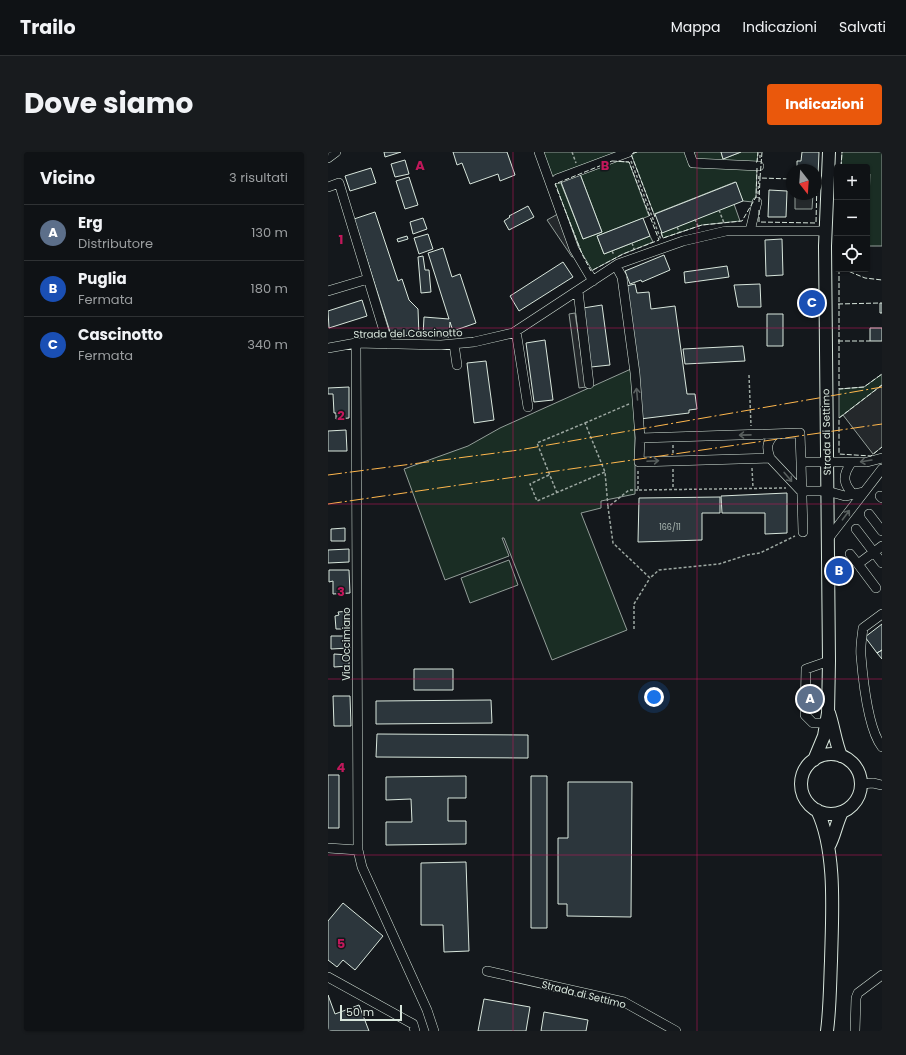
<!DOCTYPE html>
<html lang="it">
<meta charset="utf-8">
<style>
:root{--surface:#0f1215;--page:#181b1e;--text:#f1f3f6;--muted:#9b9ea0;--line:#2f3234;--accent:#ea580c}
body{margin:0;font-family:Poppins,sans-serif;background:var(--page);color:var(--text)}
.controls{position:absolute;right:12px;top:12px;display:grid;overflow:hidden;border-radius:4px;box-shadow:0 1px 3px #0004}
.controls button{width:36px;height:36px;display:grid;place-items:center;padding:0;border:0;border-bottom:1px solid var(--line);background:var(--surface);color:var(--text);font:20px sans-serif}
.compass{position:absolute;left:458px;top:12px;width:36px;height:36px;border-radius:50%;background:var(--surface);box-shadow:0 1px 3px #0004;rotate:163deg}
.scale{position:absolute;left:12px;bottom:10px;width:62px;box-sizing:border-box;padding-left:4px;border:2px solid #d8e6dc;border-top:0;font-size:11px;line-height:14px;white-space:nowrap;color:#d8e6dc;-webkit-text-stroke:3px #14181c;paint-order:stroke}
.you{position:absolute;left:326px;top:545px;width:14px;height:14px;margin:-10px;border:3px solid #fff;border-radius:50%;background:#1a73e8;box-shadow:0 0 0 6px #1a73e833}
.badge{display:grid;place-items:center;width:26px;height:26px;border-radius:50%;background:var(--accent);color:#fff;font-size:13px;font-weight:700}
.pin{position:absolute;translate:-50% -50%;border:2px solid #fff;box-shadow:0 1px 4px #0006}
.list{margin:0;padding:0;list-style:none}
h2{display:flex;justify-content:space-between;align-items:center;height:52px;margin:0;padding:0 16px;font-size:17px}
h2 small{font-size:13px;font-weight:400;color:var(--muted)}
.list li{display:grid;grid-template-columns:26px 1fr auto;gap:12px;align-items:center;box-sizing:border-box;height:56px;padding:0 16px;border-top:1px solid var(--line)}
.list b{display:block;font-size:15px;white-space:nowrap}
.list p{margin:0;font-size:13px;white-space:nowrap;color:var(--muted)}
.list em{font-size:13px;font-style:normal;color:var(--muted)}
.icon{flex:none;width:22px;height:22px;fill:none;stroke:currentColor;stroke-width:2;stroke-linecap:round;stroke-linejoin:round}
.map{position:relative;flex:none;width:554px;height:879px;overflow:hidden;border-radius:4px}
header{display:flex;align-items:center;gap:24px;box-sizing:border-box;height:56px;padding:0 20px;background:var(--surface);border-bottom:1px solid var(--line)}
header strong{font-size:19px}
nav{display:flex;gap:22px;margin-inline-start:auto;font-size:14px}
.intro{display:flex;align-items:center;justify-content:space-between;box-sizing:border-box;height:96px;padding:0 24px}
h1{margin:0;font-size:28px}
.button{padding:10px 18px;border-radius:4px;background:var(--accent);color:#fff;font-size:14px;font-weight:700}
main{display:flex;gap:24px;padding:0 24px}
aside{flex:1;background:var(--surface);border-radius:4px;box-shadow:0 1px 3px #0004}
.map>svg:first-child{display:block}
</style>
<header>
<strong>Trailo</strong>
<nav><a>Mappa</a><a>Indicazioni</a><a>Salvati</a></nav>
</header>
<div class="intro"><h1>Dove siamo</h1><a class="button">Indicazioni</a></div>
<main>
<aside>
<h2>Vicino<small>3 risultati</small></h2>
<ul class="list">
<li><span class="badge" style="background:#5c6f8a">A</span><div><b>Erg</b><p>Distributore</p></div><em>130 m</em></li>
<li><span class="badge" style="background:#1a4fb4">B</span><div><b>Puglia</b><p>Fermata</p></div><em>180 m</em></li>
<li><span class="badge" style="background:#1a4fb4">C</span><div><b>Cascinotto</b><p>Fermata</p></div><em>340 m</em></li>
</ul>
</aside>
<div class="map">
<svg width="554" height="879" viewBox="0 0 554 879">
<rect width="100%" height="100%" fill="#14181c"/>
<path fill="#1a2d24" stroke="#939e99" d="M215,0H294L225,27Z
M309,0H358L364,14L429,16L428,45L425,50L415,49L407,30L326,62L303,2Z
M363,0H393L395,7L413,0H430L429,10L367,8Z
M514,0H554V94H539L542,22H539V15H513Z
M284,9L301,10L321,64L269,84L276,102L322,84L325,90L295,102L263,119L254,102L227,32L232,29L255,87L274,80L252,22Z
M406,52L412,69L374,73L335,86L333,81Z
M303,217L307,254V342L273,349V356L253,361L299,478L224,508L176,386H174L181,404L117,428L76,317L140,294L172,276Z
M554,222V233L511,266V237L536,235Z
M181,408L190,433L142,451L133,426Z"/>
<path fill="#24282b" stroke="#939e99" d="M467,42H485L484,57H467Z
M237,58L254,102L244,105L219,68Z
M247,161L258,235L251,236L241,162Z
M554,233V295L545,302L515,263Z"/>
<path fill="#2c363c" stroke="#d8e6dc" d="M56,0H73L57,5Z
M125,0H179L187,23L172,29L170,22L142,32L134,11L129,13Z
M393,0H413L395,7Z
M474,0H491L490,24H488V18H469V9H473Z
M77,8L81,22L67,25L63,12Z
M43,16L48,31L22,39L17,24Z
M252,22L274,80L255,87L233,30Z
M81,25L90,53L77,57L68,29Z
M408,30L415,49L334,81L327,62Z
M441,38L459,39L458,65H440Z
M200,54L206,65L181,78L176,69L182,65L181,64Z
M47,60L70,129L74,127L81,148L90,157L91,184L63,183L26,67Z
M95,66L99,77L85,82L82,70Z
M315,66L322,84L276,102L269,84Z
M100,82L105,97L91,102L86,86Z
M79,84L80,87L70,90L69,87Z
M454,87L455,123L438,124L437,88Z
M115,96L124,125L132,122L148,171L125,179L122,170L121,185L95,184L96,165L121,167L100,101Z
M336,103L342,118L314,130L313,128L302,132L297,119Z
M95,104L97,118H101L103,140L93,141L90,105Z
M235,110L245,125L191,159L182,144Z
M399,114L401,125L357,131L356,120Z
M307,132L309,141L321,140L323,157L347,154L359,242H367L369,257L361,258V261L312,267L298,134Z
M432,132L433,155H410L406,133Z
M34,148L39,164L1,176L0,159Z
M552,151H554V161H552Z
M274,153L282,213L263,215L255,156Z
M439,162H455V194H439Z
M542,176H554V189H542Z
M217,188L225,248L206,250L198,191Z
M415,194L417,209L357,212L355,197Z
M158,209L166,268L146,271L139,211Z
M21,235V266L8,267V261H6L5,242H0V236Z
M18,278L19,299H0V279Z
M459,341V381L437,382V361H394L393,344Z
M392,345V361H374V388L310,390L311,346Z
M17,376V389H3V377Z
M21,397V410L0,411V398Z
M1,418H21L22,441L5,442V429L1,430Z
M21,459L22,477H8L7,464L11,463L10,460Z
M554,472V498L549,501L537,485Z
M3,484H21L22,496L3,497Z
M554,498V507L549,501Z
M6,502L21,503V514L6,515Z
M86,517H125V538H86Z
M5,544H22L23,574H6Z
M163,548L164,571L48,572V549Z
M49,582L200,583V606L48,605Z
M0,623H11V676H0Z
M138,624V646H120V669H138V692L58,693V670H84L83,647L58,648V625Z
M203,624H219V776H203Z
M240,630H304L303,765L239,764V752H230V686H240Z
M138,710L141,799L116,800L115,773H93V711Z
M15,751L55,784L27,818L15,808L9,815L0,808V769Z
M0,843L7,862L31,853L41,879H0Z
M156,847L202,855L198,879H150Z
M216,860L260,868L258,879H213Z"/>
<g fill="none" stroke-linecap="round" stroke-linejoin="round">
<g stroke="#d8e6dc" stroke-width="10">
<path id="minor" d="M211,0L246,97L265,129
M361,0L365,11L431,14
M0,6L8,0
M229,27L301,0
M0,35L11,31L60,192
M422,79L429,50
M288,114L294,125L307,221L312,286
M0,139L40,127
M250,139L261,232
M188,179L200,255
M28,191L30,698
M126,192L129,213
M0,196L28,191L113,193L146,190L185,181L290,112L355,89L398,79H498
M442,306C438,295 439,290 447,282
M473,310L475,380
M523,311C514,324 515,332 526,343
M536,340L517,344L499,339H473L442,306L311,310L312,286L472,281L473,310H539L554,306
M552,344L554,346
M541,362L554,379
M528,377L554,411
M500,387L554,317
M522,402L530,412L554,394
M530,412L548,436
M554,462L535,476C534,485 532,495 533,504C535,528 540,577 554,595
M497,571H485L477,563L478,517L501,509
M533,632L545,631L554,633
M0,696L30,698L34,715L99,858L106,879
M159,819L296,850L348,879
M0,825L85,872L87,879
M527,879L528,846L530,841L554,823"/>
</g>
<g stroke="#d8e6dc" stroke-width="14">
<path id="major" d="M501,561C506,576 507,589 513,604
M473 632a30 30 0 1 1 60 0a30 30 0 1 1-60 0Z
M486,608L496,584L500,561L501,509L497,94L501,0
M489,658C509,699 504,764 503,809C502,832 502,856 499,879
M501,694C507,683 508,672 514,660"/>
</g>
<path stroke="#9da8a2" stroke-width="1.5" stroke-dasharray="3 2" stroke-linecap="butt" d="M244,0L248,11
M432,6V0
M303,9L333,88
M430,42L431,22
M391,58L396,71
M367,67L371,77
M349,75L352,81
M304,91L306,97
M284,99L286,103
M421,223L423,274
M257,271L301,252
M345,293V301
M424,316L425,336
M345,317V337
M310,319V338L458,336
M221,323L202,332L209,349L277,320
M310,338H301L280,355L285,391L322,426L331,418L391,412L419,403L432,401L467,384
M229,341L209,291L257,271L277,320L280,355
M306,477V452L322,426"/>
<use href="#minor" stroke="#14181c" stroke-width="9"/>
<use href="#major" stroke="#14181c" stroke-width="12"/>
<path stroke="#d8e6dc" stroke-width="1" stroke-dasharray="5 2" stroke-linecap="butt" d="M309,0L303,2L327,65
M434,0L432,26L464,27
M284,9L301,10L331,88L295,102L263,119L254,102L227,32Z
M428,10H429L430,0
M513,15L514,0
M431,50L432,26
M431,58V70L488,71L489,27
M333,80L335,86L374,73L414,69L428,45L429,16
M511,117V237L536,235L554,222
M515,117L537,126L554,128
M510,152L552,151
M510,189H542
M554,233L511,266V302L543,304L554,295"/>
<path stroke="#ffb74d" stroke-width="1" stroke-dasharray="14 3 2 3" stroke-linecap="butt" d="M0,323L191,298L554,235
M0,352L554,272"/>
</g>
<defs><path id="oneway-shaft" d="M-6 0H5M1.5-3L5.5 0L1.5 3" fill="none" stroke-width="1.6" stroke-linecap="round" stroke-linejoin="round"/></defs>
<g stroke="#59605f">
<use href="#oneway-shaft" transform="translate(309 242) rotate(-95)"/>
<use href="#oneway-shaft" transform="translate(417 283) rotate(179)"/>
<use href="#oneway-shaft" transform="translate(325 309) rotate(-3)"/>
<use href="#oneway-shaft" transform="translate(538 309) rotate(171)"/>
<use href="#oneway-shaft" transform="translate(460 325) rotate(50)"/>
<use href="#oneway-shaft" transform="translate(518 363) rotate(-53)"/>
</g>
<path fill="none" stroke="#c2185b" stroke-width="1" stroke-opacity="0.55" d="M185,0V879M369,0V879M0,176H554M0,352H554M0,527H554M0,703H554"/>
<g text-anchor="middle" stroke-width="3" stroke-linejoin="round" paint-order="stroke">
<g font-size="8" fill="#adbab4">
<text x="342" y="378">166/11</text>
</g>
<g font-size="10" fill="#d8e6dc" stroke="#14181c">
<text transform="translate(80 181) rotate(-1)" y="4">Strada del Cascinotto</text>
<text transform="translate(498 280) rotate(-91)" y="4">Strada di Settimo</text>
<text transform="translate(18 492) rotate(-90)" y="4">Via Occimiano</text>
<text transform="translate(256 842) rotate(14)" y="4">Strada di Settimo</text>
</g>
</g>
<g font-size="13" text-anchor="middle" font-weight="bold" fill="#c2185b" stroke="#14181c" stroke-width="3" stroke-linejoin="round" paint-order="stroke">
<text x="92" y="18">A</text>
<text x="277" y="18">B</text>
<text x="13" y="92">1</text>
<text x="13" y="268">2</text>
<text x="13" y="444">3</text>
<text x="13" y="620">4</text>
<text x="13" y="796">5</text>
</g>
</svg>
<div class="controls">
<button>+</button>
<button>−</button>
<button><svg class="icon" aria-label="locate" viewBox="0 0 24 24"><circle cx="12" cy="12" r="6"/><path d="M12 2v4M12 18v4M2 12h4M18 12h4"/></svg></button>
</div>
<svg class="compass" viewBox="-18 -18 36 36"><path d="M0-13l5 13h-10z" fill="#e53935"/><path d="M0 13l5-13h-10z" fill="#9b9ea0"/></svg>
<div class="scale">50 m</div>
<div class="you"></div>
<div class="pin badge" style="left:482px;top:547px;background:#5c6f8a">A</div>
<div class="pin badge" style="left:511px;top:419px;background:#1a4fb4">B</div>
<div class="pin badge" style="left:484px;top:151px;background:#1a4fb4">C</div>
</div>
</main>
